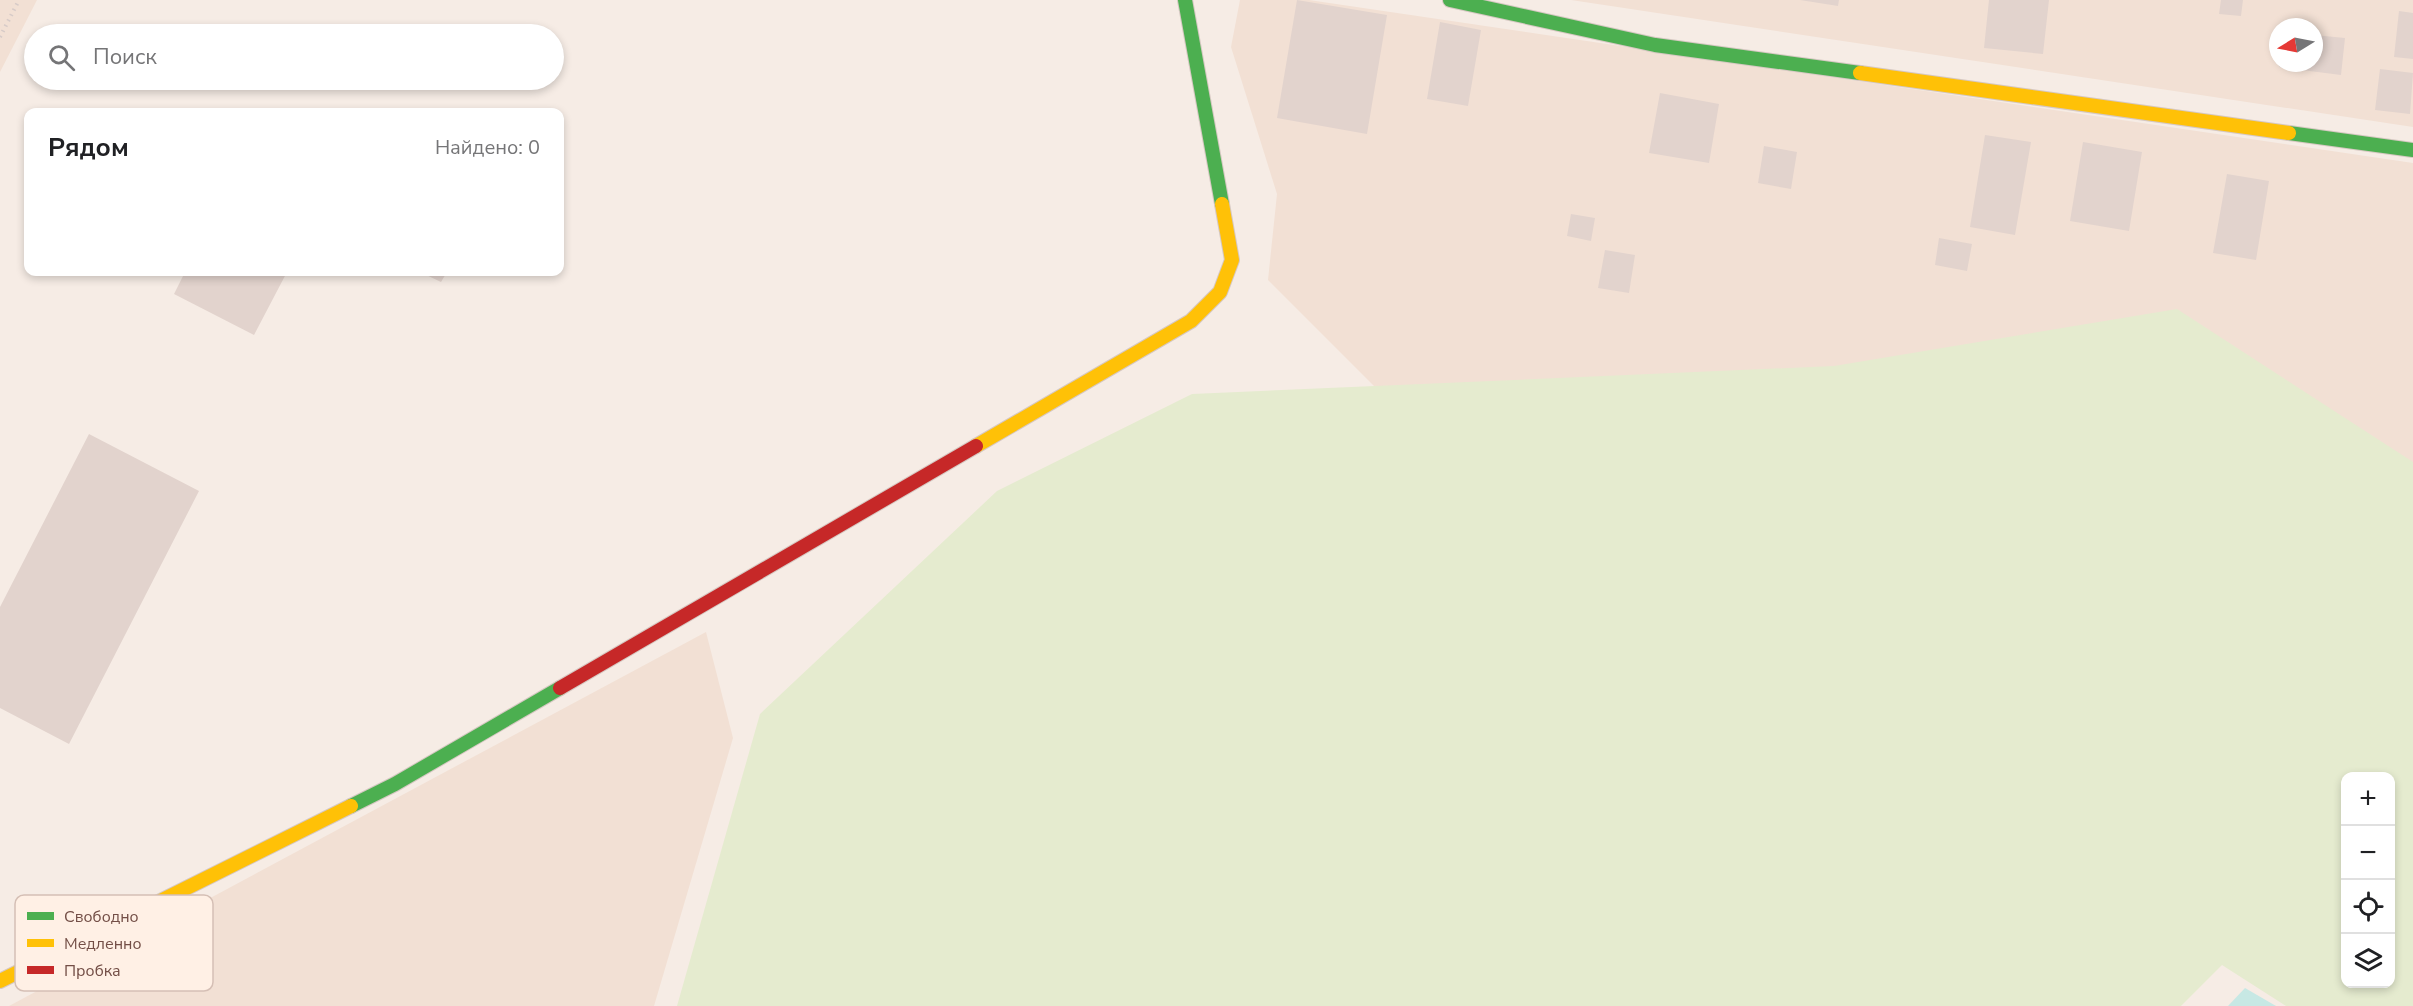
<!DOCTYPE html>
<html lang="ru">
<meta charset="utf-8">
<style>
:root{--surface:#fff;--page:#f2f2f2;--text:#202124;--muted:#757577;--line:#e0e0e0}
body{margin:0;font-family:"Nunito Sans",sans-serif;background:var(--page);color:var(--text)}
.controls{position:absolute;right:18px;bottom:18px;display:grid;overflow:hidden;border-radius:12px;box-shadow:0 3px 9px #0003}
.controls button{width:54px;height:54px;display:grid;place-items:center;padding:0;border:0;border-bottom:2px solid var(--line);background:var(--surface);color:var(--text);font:30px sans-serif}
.compass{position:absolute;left:2269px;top:18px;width:54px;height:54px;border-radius:50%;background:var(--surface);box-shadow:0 3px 9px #0003;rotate:260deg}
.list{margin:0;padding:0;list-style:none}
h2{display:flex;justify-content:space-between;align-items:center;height:78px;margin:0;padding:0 24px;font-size:26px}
h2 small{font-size:20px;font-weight:400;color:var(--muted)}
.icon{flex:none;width:33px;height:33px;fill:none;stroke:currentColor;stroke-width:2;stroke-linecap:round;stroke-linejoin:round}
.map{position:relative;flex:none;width:2413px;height:1006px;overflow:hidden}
.search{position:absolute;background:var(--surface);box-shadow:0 3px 9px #0003;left:24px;top:24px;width:540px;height:66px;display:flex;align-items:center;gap:15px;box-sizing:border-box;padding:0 21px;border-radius:33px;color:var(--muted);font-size:22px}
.panel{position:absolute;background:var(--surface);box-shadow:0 3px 9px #0003;left:24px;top:108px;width:540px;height:168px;border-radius:12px}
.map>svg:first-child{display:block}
</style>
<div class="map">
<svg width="2413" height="1006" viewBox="0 0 2413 1006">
<rect width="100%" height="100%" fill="#f6ece5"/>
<path fill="#f2e0d4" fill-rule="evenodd" d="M0,0H37L0,72Z
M1240,0H1309L2413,163V537L1376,388L1268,280L1277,194L1231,47Z
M1571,0H2413V127ZM2278,27H2314V63H2278Z
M706,632L733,738L654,1006H9Z"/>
<path fill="#e5ebcf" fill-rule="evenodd" d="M2177,309L2413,462V1006H2286L2222,965L2181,1006H677L760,714L997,491L1192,394L1834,366ZM2346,776H2390V984H2346Z"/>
<path fill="#c7e8e4" d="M2245,988L2276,1006H2228Z"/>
<path fill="#e2d3cd" d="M1297,0L1387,15L1367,134L1277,118Z
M1800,0H1839L1838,6Z
M1989,0H2049L2043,54L1984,48Z
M2221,0H2243L2241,16L2219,14Z
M2399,11L2413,13V59L2394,57Z
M1440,22L1481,30L1468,106L1427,99Z
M2314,35L2345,38L2341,75L2279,67L2280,63H2314Z
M2380,69L2413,73L2410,114L2375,110Z
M1660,93L1719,104L1709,163L1649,153Z
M1985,135L2031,142L2015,235L1970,227Z
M2083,142L2142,152L2129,231L2070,221Z
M1764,146L1797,152L1791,189L1758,183Z
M2227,174L2269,181L2256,260L2213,253Z
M1571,214L1595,218L1591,241L1567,236Z
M1939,238L1972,244L1967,271L1935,265Z
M1605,250L1635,255L1629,293L1598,288Z
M185,272H287L254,335L174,294Z
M420,272H447L441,282Z
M89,434L199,491L69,744L0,708V607Z"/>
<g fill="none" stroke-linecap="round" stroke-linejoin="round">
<g stroke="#d6c8c2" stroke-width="16">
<path id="fast" d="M1185,0L1222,204
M1450,0L1655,45L1860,73
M2289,133L2413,150
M351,806L395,784L560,688"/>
</g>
<g stroke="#d6c8c2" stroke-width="16">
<path id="slow" d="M1860,73L2289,133
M976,446L1191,321L1220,292L1232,260L1222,204
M0,981L351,806"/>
</g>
<g stroke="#d6c8c2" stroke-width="16">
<path id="jam" d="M560,688L976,446"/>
</g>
<path stroke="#d7cbc8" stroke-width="4" stroke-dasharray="1.5 4.5" stroke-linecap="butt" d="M0,37L19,0"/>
<use href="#fast" stroke="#4caf50" stroke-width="14"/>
<use href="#slow" stroke="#ffc107" stroke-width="14"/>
<use href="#jam" stroke="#c62828" stroke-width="14"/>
</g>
<rect x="15" y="895" width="198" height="96" rx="9" fill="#fff0e5" stroke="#d5bfb5" stroke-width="1.5"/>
<rect x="27" y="912" width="27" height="8" fill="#4caf50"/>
<rect x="27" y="939" width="27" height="8" fill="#ffc107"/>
<rect x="27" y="966" width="27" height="8" fill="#c62828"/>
<g font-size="16" fill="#734e46">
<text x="64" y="922">Свободно</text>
<text x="64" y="949">Медленно</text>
<text x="64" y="976">Пробка</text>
</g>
</svg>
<div class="controls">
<button>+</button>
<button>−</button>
<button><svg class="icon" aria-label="locate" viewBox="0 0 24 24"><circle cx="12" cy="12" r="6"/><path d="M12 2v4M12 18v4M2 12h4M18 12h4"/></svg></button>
<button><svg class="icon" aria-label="layers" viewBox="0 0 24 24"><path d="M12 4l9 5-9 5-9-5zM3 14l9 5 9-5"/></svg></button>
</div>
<svg class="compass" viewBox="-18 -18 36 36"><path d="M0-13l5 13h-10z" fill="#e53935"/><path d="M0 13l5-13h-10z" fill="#757577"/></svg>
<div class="search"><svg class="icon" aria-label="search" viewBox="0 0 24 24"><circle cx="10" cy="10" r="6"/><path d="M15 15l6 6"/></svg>Поиск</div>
<section class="panel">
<h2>Рядом<small>Найдено: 0</small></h2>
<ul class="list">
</ul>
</section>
</div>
